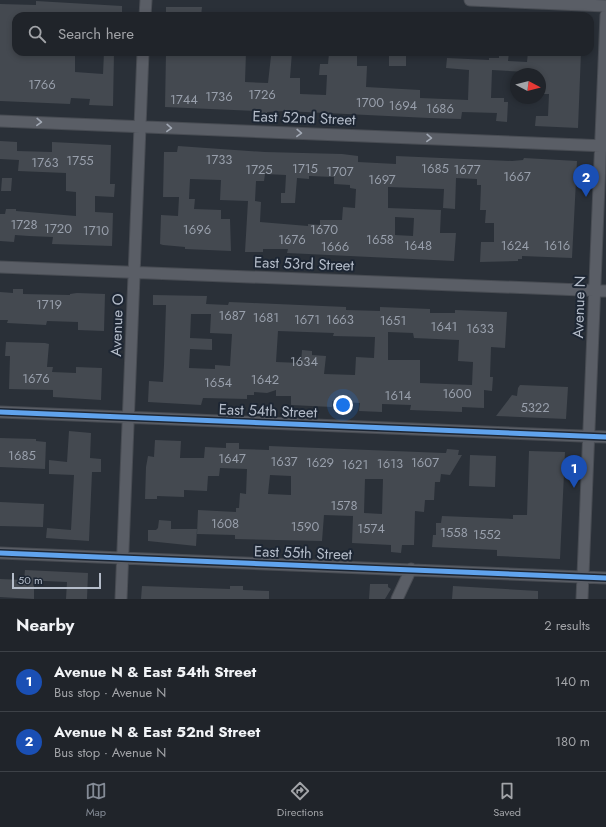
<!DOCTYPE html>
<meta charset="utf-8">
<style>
:root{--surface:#20242a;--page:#2d3036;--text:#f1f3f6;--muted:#a2a4a8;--line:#3d4147;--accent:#848b96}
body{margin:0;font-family:Jost,sans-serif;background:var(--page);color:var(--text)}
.compass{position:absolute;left:510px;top:68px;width:36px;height:36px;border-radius:50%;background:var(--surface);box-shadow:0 2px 6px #0003;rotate:97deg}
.scale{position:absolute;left:12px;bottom:10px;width:89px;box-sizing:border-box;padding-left:4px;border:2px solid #b4bcc9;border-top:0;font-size:11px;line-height:14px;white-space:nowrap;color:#b4bcc9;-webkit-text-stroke:3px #1d2633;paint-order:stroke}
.you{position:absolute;left:343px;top:405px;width:14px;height:14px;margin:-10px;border:3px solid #fff;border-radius:50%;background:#1a73e8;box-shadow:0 0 0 6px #1a73e833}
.badge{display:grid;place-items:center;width:26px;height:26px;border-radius:50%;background:var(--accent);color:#fff;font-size:13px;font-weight:700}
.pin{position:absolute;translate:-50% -33px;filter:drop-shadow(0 1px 2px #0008)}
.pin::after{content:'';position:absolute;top:21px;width:14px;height:12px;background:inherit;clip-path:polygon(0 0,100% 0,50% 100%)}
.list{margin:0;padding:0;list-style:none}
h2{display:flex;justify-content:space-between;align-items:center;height:52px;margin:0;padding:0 16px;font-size:17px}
h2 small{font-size:13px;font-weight:400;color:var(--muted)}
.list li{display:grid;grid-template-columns:26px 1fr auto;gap:12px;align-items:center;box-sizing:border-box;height:60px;padding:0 16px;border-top:1px solid var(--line)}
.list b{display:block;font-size:15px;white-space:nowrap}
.list p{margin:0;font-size:13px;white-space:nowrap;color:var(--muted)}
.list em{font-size:13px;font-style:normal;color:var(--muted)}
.icon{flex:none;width:22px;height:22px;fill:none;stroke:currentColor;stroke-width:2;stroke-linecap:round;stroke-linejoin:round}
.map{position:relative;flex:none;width:606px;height:599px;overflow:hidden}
.search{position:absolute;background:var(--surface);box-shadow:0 2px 6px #0003;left:12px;right:12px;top:12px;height:44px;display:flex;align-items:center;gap:10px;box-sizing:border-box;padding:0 14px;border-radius:12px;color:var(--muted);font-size:15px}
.sheet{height:172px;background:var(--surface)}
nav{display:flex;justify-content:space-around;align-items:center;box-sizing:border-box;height:56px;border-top:1px solid var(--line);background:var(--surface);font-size:11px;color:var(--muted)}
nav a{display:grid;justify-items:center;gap:2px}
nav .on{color:var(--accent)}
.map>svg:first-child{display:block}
</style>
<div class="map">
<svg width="606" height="599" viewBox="0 0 606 599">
<rect width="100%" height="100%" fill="#2a3038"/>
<path fill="#444950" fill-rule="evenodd" d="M36,1L122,6V16H16V52H59L58,54L75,55V72L103,74L104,52H114L113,106L89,105L90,99L71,98L70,104L0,101V4L36,5Z
M166,7H202L201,16H166Z
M166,52H246L245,82L268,83L271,56H282L283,52H292L290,78H300V94L326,95L327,75H319L320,64H328L329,53L357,55V66H367L366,87L420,90V98L468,100L469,70L446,68L447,58L489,60V58H499V52H509L508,61L527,62L528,52H581L578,128L535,126L536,116H548L549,94H540V74H527V72L492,70L491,98H504V102H508L507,122L496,121L497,113L462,112L461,119L429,118L284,111L267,112V113H257V111L165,107Z
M389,55L406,56V66H389Z
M0,141L17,142V151L52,152V142L111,145L110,184H115L114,197L95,196V212L113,213L112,246L52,244L53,237L29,236L15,235L14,242L0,241V214H5L6,209H16V211L76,216V192L66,191V173L18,171L19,160L0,159Z
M178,146L265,152L342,154L358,156V162L396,164V156L512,161L523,160L524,158L577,161L572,258L522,256V259H518V261L480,262L481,242H494V223H485L486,210H480L481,185H477V179L456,178L455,209L443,208L444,189L388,187V208L441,210L440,233H456L454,261L287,253L288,249H263V252H245L248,201L220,200L221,180L190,179L189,199H195L194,209L221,210V219H230L231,251L185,249V247L163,245L160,244L161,215L178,216L179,197H163L164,152H177ZM265,174L286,175L285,193H281V203H295L297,178L309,179V176L334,177V184L350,185V188L356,189L355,208L343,207L342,220H320V225L308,224V226L260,222L261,202L255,201L256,181H264ZM395,217L414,218L413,236L395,235Z
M2,178H12L11,191H1Z
M13,289H23V294L70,295V294L77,293L105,294L104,331L78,330V322L47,321L46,325L7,323L8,320H0V292L13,293Z
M153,295L207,296L206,304L228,305L229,302L253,303L346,307V310L380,311V307L430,309V313H455V310L507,312L505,348L491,347L490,377H493L492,391L484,390V408L462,407V412L410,410L411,405L382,404V412L359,411L360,403L343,402L332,401V407L291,405V396H276V390L267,393L254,392V395H247V399L203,398L201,405L148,402L149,381L163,382L164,365L166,305H153ZM191,314H211L210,333L232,334L230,366L215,365V369L189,368L190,349L212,350V339L190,338ZM278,331L334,333L333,336L375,337L374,358L356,357L355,375L324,374L326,356L312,355V351L302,350L301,363L276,362ZM388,332L413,333L414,338L459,340L458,361L473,362L472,385L420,383V360H388Z
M6,342L45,343L49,344L47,367H53L52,372L76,373V367L102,368L101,400L53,397V390L9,389L10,356H5Z
M520,385L568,387L566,419L496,416L512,395L517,396L518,388Z
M69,431L91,433L90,458L101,459V472H92L89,541L46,538L47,528L71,530L74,475L49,474V460L67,462Z
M0,438L36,439V441L46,442L45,469L0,467Z
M155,440L181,441L180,458H204L205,447L226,448V443H239V449L269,450V446L444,453H446L447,449L459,450L458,455H462L450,475L441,474L440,482H435L434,500H425L424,512L415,511L414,545H402L401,553L391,552V545L352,543L353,516L324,515L322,541L235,539V535L197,534L198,510L236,512V508H239L240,493L246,494L247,469L220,468L219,476H208L207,491L184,490V497L157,496V499H145L146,467L148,456L154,457ZM270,475L291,476V495L268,494ZM365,479H383L382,514L364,513Z
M529,451L565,452L560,559L497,556V550L432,547L433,535H436V523H441L442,516L513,519V515H527Z
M470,455L496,456L495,487L469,486Z
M0,502L44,504L43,527L0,526Z
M159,520L171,521V529H197L196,546L148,541V530H156L158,528Z
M25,570L88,573L87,599H66L67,582L44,581H34V599L0,597V579L24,580Z
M370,584H388V587L391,589L385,599H369Z
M142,586L230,589V586H243V590L269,591V599H141Z
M453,586L538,591V599H452Z"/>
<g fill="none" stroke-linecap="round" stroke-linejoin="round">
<g stroke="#484c53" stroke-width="13">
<path id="minor" d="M470,0L606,6
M145,16L146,0
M0,121L606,146
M0,267L606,291
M0,412L606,437
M0,553L606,578
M121,599L143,52
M397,599L411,569
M582,599L606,15"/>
</g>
<use href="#minor" stroke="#5a5e66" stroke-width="11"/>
<g stroke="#1d2633" stroke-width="8">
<path id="cycleway" d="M0,412L606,437
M0,553L606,578"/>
</g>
<use href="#cycleway" stroke="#60a3ed" stroke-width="5"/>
</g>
<defs><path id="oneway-chevron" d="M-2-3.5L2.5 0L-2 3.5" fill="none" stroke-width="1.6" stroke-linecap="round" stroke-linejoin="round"/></defs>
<g stroke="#a2a9b5">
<use href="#oneway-chevron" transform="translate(39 122) rotate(2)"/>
<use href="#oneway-chevron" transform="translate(169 128) rotate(2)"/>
<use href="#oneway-chevron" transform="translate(299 133) rotate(2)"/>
<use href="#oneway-chevron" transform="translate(429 138) rotate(2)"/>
</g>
<g text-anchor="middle" stroke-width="4" stroke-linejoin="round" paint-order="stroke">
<g font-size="13" fill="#989fab">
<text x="42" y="89">1766</text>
<text x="262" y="99">1726</text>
<text x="219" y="101">1736</text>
<text x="184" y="104">1744</text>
<text x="370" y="107">1700</text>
<text x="403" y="110">1694</text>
<text x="440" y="113">1686</text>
<text x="219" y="164">1733</text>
<text x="80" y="165">1755</text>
<text x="45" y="167">1763</text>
<text x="305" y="173">1715</text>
<text x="435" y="173">1685</text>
<text x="259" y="174">1725</text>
<text x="467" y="174">1677</text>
<text x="340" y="176">1707</text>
<text x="517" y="181">1667</text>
<text x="382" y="184">1697</text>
<text x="24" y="229">1728</text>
<text x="58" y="233">1720</text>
<text x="197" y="234">1696</text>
<text x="324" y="234">1670</text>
<text x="96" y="235">1710</text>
<text x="292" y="244">1676</text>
<text x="380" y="244">1658</text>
<text x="418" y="250">1648</text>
<text x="515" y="250">1624</text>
<text x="557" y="250">1616</text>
<text x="335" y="251">1666</text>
<text x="49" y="309">1719</text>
<text x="232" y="320">1687</text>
<text x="266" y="322">1681</text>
<text x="307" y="324">1671</text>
<text x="340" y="324">1663</text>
<text x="393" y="325">1651</text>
<text x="444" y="331">1641</text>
<text x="480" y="333">1633</text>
<text x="304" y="366">1634</text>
<text x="36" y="383">1676</text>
<text x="265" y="384">1642</text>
<text x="218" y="387">1654</text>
<text x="457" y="398">1600</text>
<text x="398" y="400">1614</text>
<text x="535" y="412">5322</text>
<text x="22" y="460">1685</text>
<text x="232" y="463">1647</text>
<text x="284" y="466">1637</text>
<text x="320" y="467">1629</text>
<text x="425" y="467">1607</text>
<text x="390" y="468">1613</text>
<text x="355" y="469">1621</text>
<text x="344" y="510">1578</text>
<text x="225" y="528">1608</text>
<text x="305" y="531">1590</text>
<text x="371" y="533">1574</text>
<text x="454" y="537">1558</text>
<text x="487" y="539">1552</text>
</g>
<g font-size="15" fill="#b4bcc9" stroke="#1d2633">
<text transform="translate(304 118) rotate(2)" y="5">East 52nd Street</text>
<text transform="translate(304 264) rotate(2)" y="5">East 53rd Street</text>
<text transform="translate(579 307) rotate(-88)" y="5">Avenue N</text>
<text transform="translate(117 325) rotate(-88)" y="5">Avenue O</text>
<text transform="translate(268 411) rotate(2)" y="5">East 54th Street</text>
<text transform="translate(303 553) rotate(2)" y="5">East 55th Street</text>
</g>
</g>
</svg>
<svg class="compass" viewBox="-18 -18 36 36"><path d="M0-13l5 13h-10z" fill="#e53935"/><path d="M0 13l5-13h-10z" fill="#a2a4a8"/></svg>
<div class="scale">50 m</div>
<div class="you"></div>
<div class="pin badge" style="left:574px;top:488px;background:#1a4fb4">1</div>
<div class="pin badge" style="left:586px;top:197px;background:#1a4fb4">2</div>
<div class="search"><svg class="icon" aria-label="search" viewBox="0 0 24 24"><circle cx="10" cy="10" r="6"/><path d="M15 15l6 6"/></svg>Search here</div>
</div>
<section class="sheet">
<h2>Nearby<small>2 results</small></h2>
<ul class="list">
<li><span class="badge" style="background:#1a4fb4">1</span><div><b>Avenue N &amp; East 54th Street</b><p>Bus stop · Avenue N</p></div><em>140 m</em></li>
<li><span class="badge" style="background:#1a4fb4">2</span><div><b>Avenue N &amp; East 52nd Street</b><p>Bus stop · Avenue N</p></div><em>180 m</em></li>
</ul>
</section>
<nav>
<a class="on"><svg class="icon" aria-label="map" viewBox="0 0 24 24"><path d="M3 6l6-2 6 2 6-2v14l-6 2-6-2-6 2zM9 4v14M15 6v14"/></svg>Map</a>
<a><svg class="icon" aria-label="directions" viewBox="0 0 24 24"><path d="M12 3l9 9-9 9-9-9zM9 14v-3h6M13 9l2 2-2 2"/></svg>Directions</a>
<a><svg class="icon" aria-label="saved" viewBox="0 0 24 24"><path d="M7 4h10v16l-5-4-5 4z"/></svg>Saved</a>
</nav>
